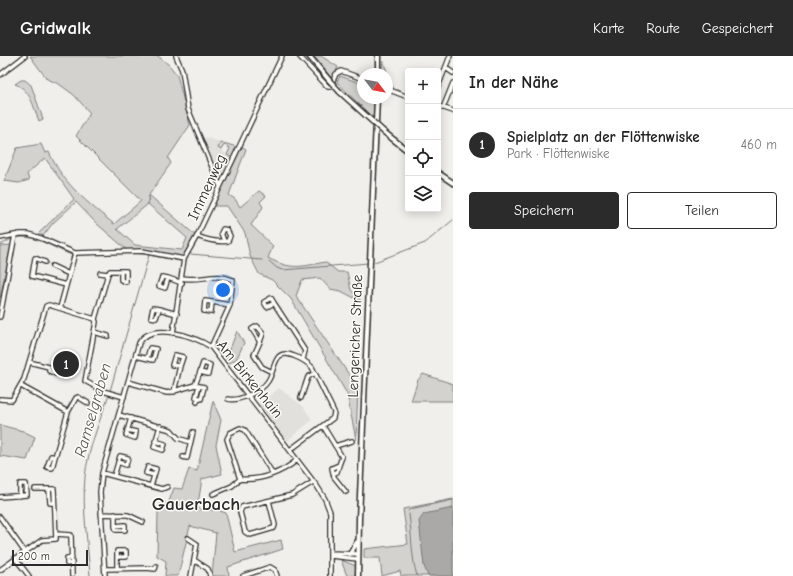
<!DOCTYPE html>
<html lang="de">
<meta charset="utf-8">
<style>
:root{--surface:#fff;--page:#f6f6f6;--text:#222;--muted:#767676;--line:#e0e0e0;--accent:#2b2b2b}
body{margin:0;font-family:"Comic Neue",sans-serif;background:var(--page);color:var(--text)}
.controls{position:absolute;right:12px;top:12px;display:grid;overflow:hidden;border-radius:4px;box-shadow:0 2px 10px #0003}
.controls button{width:36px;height:36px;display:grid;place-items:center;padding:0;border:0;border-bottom:1px solid var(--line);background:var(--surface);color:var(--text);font:20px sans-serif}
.compass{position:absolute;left:357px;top:12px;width:36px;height:36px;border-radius:50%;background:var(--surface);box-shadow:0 2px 10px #0003;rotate:121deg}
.scale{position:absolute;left:12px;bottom:10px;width:76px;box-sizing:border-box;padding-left:4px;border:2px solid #2b2b2b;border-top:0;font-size:11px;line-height:14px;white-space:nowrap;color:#2b2b2b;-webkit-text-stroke:3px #fdfcf7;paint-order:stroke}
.you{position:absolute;left:223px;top:234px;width:14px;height:14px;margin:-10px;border:3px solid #fff;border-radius:50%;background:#1a73e8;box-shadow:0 0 0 6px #1a73e833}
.badge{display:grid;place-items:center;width:26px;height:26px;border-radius:50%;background:var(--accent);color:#fff;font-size:13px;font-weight:700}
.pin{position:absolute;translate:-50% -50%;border:2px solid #fff;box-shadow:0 1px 4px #0006}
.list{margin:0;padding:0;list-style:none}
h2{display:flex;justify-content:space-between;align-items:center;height:52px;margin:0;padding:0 16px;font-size:17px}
h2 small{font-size:13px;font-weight:400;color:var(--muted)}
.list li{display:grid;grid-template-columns:26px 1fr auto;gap:12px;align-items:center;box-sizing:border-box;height:72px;padding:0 16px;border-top:1px solid var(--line)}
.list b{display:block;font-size:15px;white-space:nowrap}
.list p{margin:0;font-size:13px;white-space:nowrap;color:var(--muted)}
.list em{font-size:13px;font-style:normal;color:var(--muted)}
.actions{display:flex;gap:8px;padding:12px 16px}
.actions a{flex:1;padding:9px 0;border:1px solid var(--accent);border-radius:4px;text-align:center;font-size:14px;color:var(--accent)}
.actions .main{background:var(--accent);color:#fff}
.icon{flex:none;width:22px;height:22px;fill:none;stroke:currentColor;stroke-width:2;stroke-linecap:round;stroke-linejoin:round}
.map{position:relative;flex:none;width:453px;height:520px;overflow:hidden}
header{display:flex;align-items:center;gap:24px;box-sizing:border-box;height:56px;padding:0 20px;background:var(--accent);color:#fff}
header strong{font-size:19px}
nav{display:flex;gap:22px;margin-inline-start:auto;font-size:14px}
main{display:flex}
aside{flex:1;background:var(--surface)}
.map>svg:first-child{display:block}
</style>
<header>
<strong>Gridwalk</strong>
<nav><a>Karte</a><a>Route</a><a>Gespeichert</a></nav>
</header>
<main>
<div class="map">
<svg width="453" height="520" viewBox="0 0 453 520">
<rect width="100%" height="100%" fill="#f0efeb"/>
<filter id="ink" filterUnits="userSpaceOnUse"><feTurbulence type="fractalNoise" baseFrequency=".025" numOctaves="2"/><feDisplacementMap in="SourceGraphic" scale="8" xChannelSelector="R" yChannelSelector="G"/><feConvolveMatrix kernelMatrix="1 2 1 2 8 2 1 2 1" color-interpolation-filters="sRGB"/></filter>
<g filter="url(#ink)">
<path fill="#e1e0dc" d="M204,81L220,86L218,92L232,102L220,128L202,82Z
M279,332L303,350L312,364L286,386L258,349Z"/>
<path fill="#d3d2cf" stroke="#7f7e7d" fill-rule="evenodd" d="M30,0H158L169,9L177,19L190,69L168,102L171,107L149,139L196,180L183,201L141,194H127L96,167L76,146L53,167L43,180L38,178L74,143L45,102L27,118L29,124L19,127L4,125L17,92L41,88L45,97L49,96C63,128 88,147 114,168L141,145L76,80L90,57L74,39L59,28L47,23ZM149,140L148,148L187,182L182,194L135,189L117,173L147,149Z
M314,0H321L338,11L332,23Z
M383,5L394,34L387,32V18H381Z
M340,20L363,28V42H374V63L337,26Z
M21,24H25L31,29L43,63L39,65C33,50 31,34 15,28Z
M220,86L237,91L232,102L227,99L230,92L224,89L221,94L218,92Z
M241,90L246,93L229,139L235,143L240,151L259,135L266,140L260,146L263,151L251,169L273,190L268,202C291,214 300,211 325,206L338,216H347L351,234L362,246L341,235L330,233L320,222L302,224L296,240L358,332L356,384L347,338L291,243L272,224L259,218L250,200L245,177L227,150H213Z
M11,189L0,242V190Z
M237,275L244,287L237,302L230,307L226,303Z
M423,318L453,328V345H411L418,324Z
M213,345L221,364L216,389L222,418L202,423L199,442L196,446L199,453L217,454L226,457L235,496L281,484L283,493L228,511L229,520H212L216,477L190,470L178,520H165L166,505L157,500L158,456L162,446L168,448L174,432L182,433L189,413L197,415Z
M0,369L23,375L35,381L27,404L0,400Z
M453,443V520H401L400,515L382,520L380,502H364V493L408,488L403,453Z
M341,504L356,510L355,520H347Z"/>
<path fill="#aaa9a7" stroke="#777775" d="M453,452V520H428L424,510L419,465L424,458Z"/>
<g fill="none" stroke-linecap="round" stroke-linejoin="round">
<path stroke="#777775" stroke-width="1" d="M15,182C35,177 54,193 72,199
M0,189L12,183
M129,197L143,198L180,205
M190,198L262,204
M75,199L114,198
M269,205L277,212L282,214L369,207
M372,207L425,187L453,164
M110,335L149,199
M408,455L410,453L453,444
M409,458C412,479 411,500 417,520
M90,520C88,488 82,453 85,421C88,393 100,365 109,338"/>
<g stroke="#2b2b2b" stroke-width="6">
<path id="minor" d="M176,0L182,14L188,53L220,130
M299,0L328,31H330L336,18L341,15L363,23
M446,12L453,17
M0,19L25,0
M438,31L450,0
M387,33L408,41
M438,50L453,55
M443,52L453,27
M197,180C207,184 217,187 228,185L230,180L227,174L223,173L221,177L224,185
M0,182L20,178H29L43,183L75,197L142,195L184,203
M45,206L35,202L32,220L66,229
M52,210L69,218
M121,215V224L126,226V215H110L108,218L95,263L96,266L85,325L103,335L124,341
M100,217L108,218
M168,222L162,221L159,230L165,232L168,222L182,227
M182,222C199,226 215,216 233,224L230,249L211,291
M212,246L205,245L204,255L211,256L212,246L230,249
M274,247L267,251L264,246L271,242L274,247L305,295L303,303
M60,252L75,197
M159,253L153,252L151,261L156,262L159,253L177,258
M0,261L15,179
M94,276L108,280
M173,277L184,203L197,180L282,0
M260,286L252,273L257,270L263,277C261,285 257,292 254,299L262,311L272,316
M136,300L153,304L156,293L150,292L147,302
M29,306L49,311V315L56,318V312L49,311
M128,326L167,337L195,329L200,316L208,318L210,309L203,307L200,316
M195,329L204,331L201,343L199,342L197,346
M21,330L68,356L55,401L51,400L47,411L52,412L55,401
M174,336L180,310L172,309L175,299L183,301L180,310
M199,342L196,341L199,330
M301,342L308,321L315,317
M0,343L12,344L24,323L46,250L49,249L95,263
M228,343C238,346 262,335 268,325C276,313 273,291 294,300C302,303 306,305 312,311L334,356L333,362L290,394
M68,356L76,342L78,341L88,347
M119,359L171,374L178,382L190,386
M323,370L342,401L339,409L332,412L334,421L346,436
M127,374L136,376L135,382L126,379L131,362
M155,385L165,388L163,394L154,391L160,370
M335,390L352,385
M183,401L187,402L193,376
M102,417L162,433L167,431
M334,417L337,416L339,409
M114,420L120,400L128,402L126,409L118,406
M240,423L227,383L230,377L240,372L245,374L273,418
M240,423C259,425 282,417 297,404
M151,430L156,413L148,411L146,417L154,419
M49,433L50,447H54
M213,438L232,430L240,423
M0,441L27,439L26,428H20V440
M269,445L275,469L274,472L250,479L245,476L240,456L242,451L292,439L313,426
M101,458L128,459L143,466
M115,458V470L125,469V474H116L115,470
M0,461L24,495
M56,478L71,479L72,520
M188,482L197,488L191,520
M331,497L358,498
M331,500L358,503
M117,501H126V495H117V513
M15,502L29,520
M194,504L208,513L210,520
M72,507L67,508V502H72
M105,513L147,512L155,513L156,510
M0,514L42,484L56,483L54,433H35
M105,520L100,436L102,417L139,287C151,265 194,280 211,291L317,430L325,443L330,456V520
M243,520L270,511L275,514L277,520"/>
</g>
<g stroke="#2b2b2b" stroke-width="7">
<path id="major" d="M309,0L329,24
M378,18V0
M340,36L373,66
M384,76L408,95
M438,117L453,127
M350,498L357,486
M358,520L359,463L377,42"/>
</g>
<use href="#minor" stroke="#fdfcf7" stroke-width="3.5"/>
<use href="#major" stroke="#fdfcf7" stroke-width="4"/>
<g stroke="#2b2b2b" stroke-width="7" stroke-linecap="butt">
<path id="major-bridge" d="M329,24L340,36
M373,66L384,76"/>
</g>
<use href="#major-bridge" stroke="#fdfcf7" stroke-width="4"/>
</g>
</g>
<g text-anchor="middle" stroke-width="3" stroke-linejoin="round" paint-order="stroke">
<g font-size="15" fill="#2b2b2b" stroke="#fdfcf7">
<text transform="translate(207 131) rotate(-65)" y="5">Immenweg</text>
<text transform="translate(355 280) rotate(-88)" y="5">Lengericher Straße</text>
<text transform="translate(250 323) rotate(51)" y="5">Am Birkenhain</text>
</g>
<g font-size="16" font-style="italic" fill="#575756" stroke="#fdfcf7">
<text transform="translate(92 354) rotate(-74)" y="6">Ramselgraben</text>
</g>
<g font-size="19" font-weight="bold" fill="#2b2b2b" stroke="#fdfcf7">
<text x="196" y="454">Gauerbach</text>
</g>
</g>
</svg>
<div class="controls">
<button>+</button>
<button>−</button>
<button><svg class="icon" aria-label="locate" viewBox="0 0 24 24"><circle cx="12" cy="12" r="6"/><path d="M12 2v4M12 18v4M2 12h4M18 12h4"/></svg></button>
<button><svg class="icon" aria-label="layers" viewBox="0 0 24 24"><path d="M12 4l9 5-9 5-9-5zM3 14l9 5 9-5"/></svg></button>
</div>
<svg class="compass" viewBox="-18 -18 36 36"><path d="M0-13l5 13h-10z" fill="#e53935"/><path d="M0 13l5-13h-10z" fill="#767676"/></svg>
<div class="scale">200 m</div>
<div class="you"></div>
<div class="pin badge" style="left:66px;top:308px">1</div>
</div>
<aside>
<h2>In der Nähe<small></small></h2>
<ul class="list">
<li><span class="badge">1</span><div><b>Spielplatz an der Flöttenwiske</b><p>Park · Flöttenwiske</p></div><em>460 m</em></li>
</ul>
<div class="actions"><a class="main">Speichern</a><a>Teilen</a></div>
</aside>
</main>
